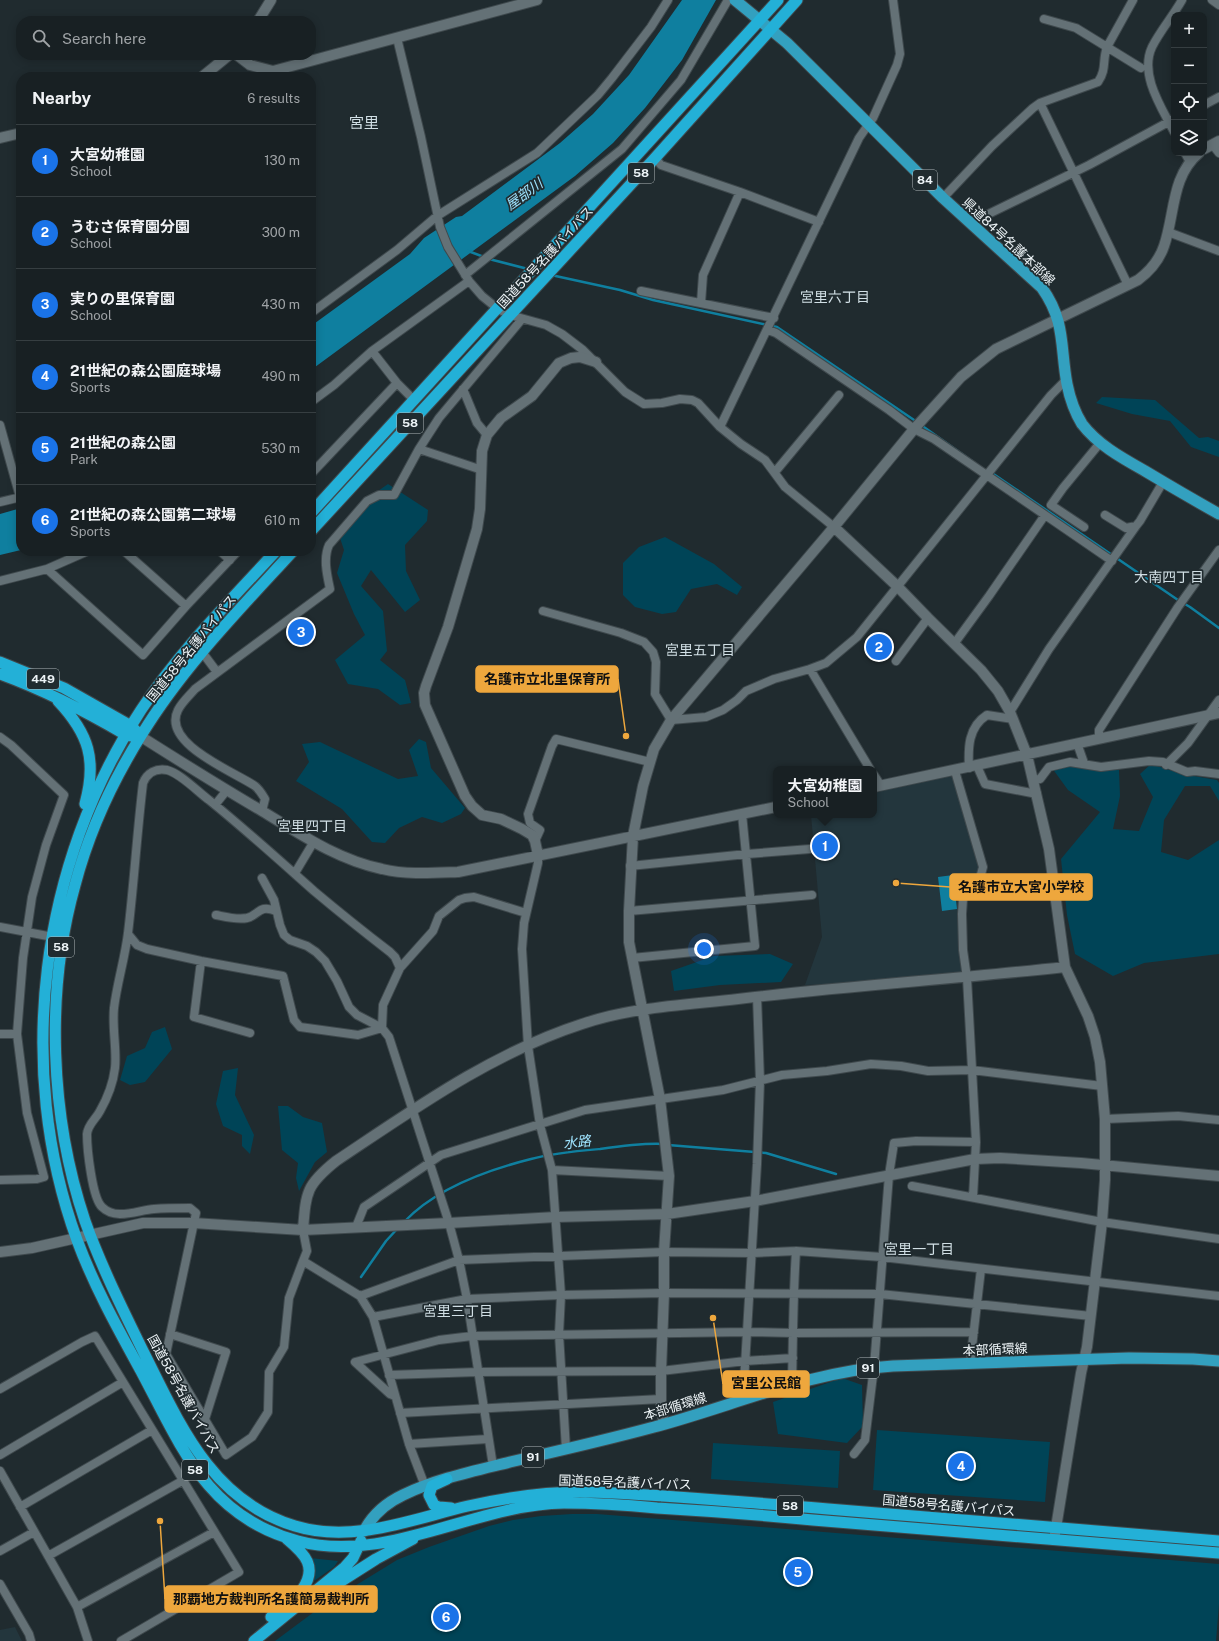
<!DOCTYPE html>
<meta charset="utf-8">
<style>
:root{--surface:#182023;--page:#21282b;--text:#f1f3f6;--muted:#9fa3a6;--line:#363e41;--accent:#1a73e8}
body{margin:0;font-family:"Public Sans","Noto Sans JP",sans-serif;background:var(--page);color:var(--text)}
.controls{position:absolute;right:12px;top:12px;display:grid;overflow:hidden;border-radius:8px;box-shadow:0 2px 10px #0003}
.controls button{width:36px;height:36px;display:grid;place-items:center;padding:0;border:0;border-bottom:1px solid var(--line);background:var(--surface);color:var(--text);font:20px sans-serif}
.you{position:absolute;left:704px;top:949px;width:14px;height:14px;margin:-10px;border:3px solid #fff;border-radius:50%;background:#1a73e8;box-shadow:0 0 0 6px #1a73e833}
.badge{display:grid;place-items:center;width:26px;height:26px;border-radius:50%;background:var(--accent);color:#fff;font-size:13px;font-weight:700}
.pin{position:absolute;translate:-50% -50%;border:2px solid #fff;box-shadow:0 1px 4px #0006}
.popup{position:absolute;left:773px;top:766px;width:104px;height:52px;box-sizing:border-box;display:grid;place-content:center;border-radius:8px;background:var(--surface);filter:drop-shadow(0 1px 3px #0005);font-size:13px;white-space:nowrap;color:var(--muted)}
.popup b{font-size:15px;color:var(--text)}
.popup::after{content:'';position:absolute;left:50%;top:100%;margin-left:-8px;border:8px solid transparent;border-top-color:var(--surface)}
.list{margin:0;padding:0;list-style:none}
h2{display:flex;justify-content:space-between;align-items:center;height:52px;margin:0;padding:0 16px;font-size:17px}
h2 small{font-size:13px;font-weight:400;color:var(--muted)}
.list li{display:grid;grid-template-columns:26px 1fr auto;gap:12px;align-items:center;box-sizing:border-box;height:72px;padding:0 16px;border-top:1px solid var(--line)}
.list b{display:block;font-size:15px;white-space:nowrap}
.list p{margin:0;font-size:13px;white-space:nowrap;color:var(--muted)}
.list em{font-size:13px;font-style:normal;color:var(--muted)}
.icon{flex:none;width:22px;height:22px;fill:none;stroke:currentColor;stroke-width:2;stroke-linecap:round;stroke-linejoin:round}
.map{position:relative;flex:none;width:1219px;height:1641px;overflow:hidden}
.search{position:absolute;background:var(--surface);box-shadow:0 2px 10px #0003;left:16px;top:16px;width:300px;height:44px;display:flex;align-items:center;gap:10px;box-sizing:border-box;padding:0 14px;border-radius:16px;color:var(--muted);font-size:15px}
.panel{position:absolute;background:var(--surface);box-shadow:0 2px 10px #0003;left:16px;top:72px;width:300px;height:484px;border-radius:16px}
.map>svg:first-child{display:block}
</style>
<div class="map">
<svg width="1219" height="1641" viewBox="0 0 1219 1641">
<rect width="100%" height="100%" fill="#202b2f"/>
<path fill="#23363d" d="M955,771L983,867L963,899L967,978L805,985L822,937L811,815H874V788Z
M15,1627L22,1641H0V1630Z"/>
<path fill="#004457" d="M1102,397L1155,400L1199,438L1208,437L1219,441V457L1191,447L1170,421L1132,414L1096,403Z
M388,484L428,510L427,521L405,545L406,571L420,600L405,612L371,570L361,586L383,611L387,651L380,660L405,680L411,703L400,705L378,689L348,684L335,660L365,635L354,614L337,573L344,550L338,532L358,505Z
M665,537L714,564L742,587L737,595L717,584L691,589L676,612L662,614L635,607L623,595V563L639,547Z
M419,739L426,742L431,768L465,808L461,814L442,823L422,817L399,828L385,843L372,842L342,809L296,781L309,762L302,744L320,742L398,779L418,776L409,750Z
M1064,764L1119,770L1120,796L1113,829L1139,831L1153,797L1140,774L1151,764L1182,774L1217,780L1219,783V801L1210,786H1185L1164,820L1161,852L1188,860L1219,840V954L1144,963L1113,976L1075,954L1067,915L1061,859L1100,812L1068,790L1052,768Z
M770,954L793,964L781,982L720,985L674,991L671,971L714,956Z
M165,1027L172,1049L145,1082L130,1085L120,1080L127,1056L145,1048L152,1032Z
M238,1068L235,1095L254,1135L250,1154L242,1146V1135L223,1126L216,1104L223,1071Z
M278,1106H288L303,1117L322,1123L327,1152L315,1162L299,1191L296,1178L298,1163L282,1150Z
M842,1378L862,1385L863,1426L847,1443L778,1434L773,1402Z
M877,1430L1050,1442L1045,1502L873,1490Z
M713,1443L840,1451L838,1488L711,1479Z
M572,1514H597L711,1523L1219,1564V1604L1216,1641H275L322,1606L397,1560L429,1547L489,1526L513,1520L541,1516Z
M310,1558L338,1561L334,1567L311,1583Z"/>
<path fill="#0f7f9f" d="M682,0H716L682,60L645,108L613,143L575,176L311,370V326L410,254L424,238L456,217L462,216L560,143L593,114L629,75Z
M21,508V550L0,555V514Z
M953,875L957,909L942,911L938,877Z"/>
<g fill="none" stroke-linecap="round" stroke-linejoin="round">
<path stroke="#0f7f9f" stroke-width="2.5" d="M468,251L484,257
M489,259L528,269
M551,275L620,290L653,300L777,327L917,422
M921,425L972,461
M992,473L1178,600L1190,607L1219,628
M668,1145L766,1153L836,1174
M404,1222C436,1188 487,1170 531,1159C553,1153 577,1151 600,1149C621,1146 642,1143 663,1144
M361,1277L386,1241L398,1228"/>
<g stroke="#3f494d" stroke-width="10">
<path id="minor" d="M1212,0L1219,5
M1044,19L1076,28L1141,68
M397,38L421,137L440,227L448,247L469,281L482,296L498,309L510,315L546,325L562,334L583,350L625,392L644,404L662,403L680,399L692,400L698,403L720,427L741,444L765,460L785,487L834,527
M1040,103L1128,285
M1204,105L1219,97
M1174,132C1162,108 1139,75 1152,47C1160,31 1173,16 1182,0
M1212,144L1219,153
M1185,153L1190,162
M655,158L661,165L740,192L819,222
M943,198L992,146L1033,108L1040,103L1098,82C1107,69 1102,61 1107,47L1133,0
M970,223L1089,165L1174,119
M1168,232L1219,251
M465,275L622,149L681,80L728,0
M641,291L774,318
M701,303L703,275L740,192
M311,313L397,250L437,216L537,153L598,95L612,78L651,27L668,0
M768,330L776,333L889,410L914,429L934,439L1045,515
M372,351L397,383L414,400
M463,389L477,423L487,435
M311,402L334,385L372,351L469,281
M0,425L20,497
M720,427L859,138L873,118L897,65L900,54L893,0
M419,449L482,470
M775,472L839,395
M311,474L397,383
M0,502L21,497
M1105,515L1126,528L1136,526L1140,521L1163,482
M1084,527L1051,505L1063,488L1100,443
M124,551L186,606
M220,551L230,560
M47,569L143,655L186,606L238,551
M0,581L47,569L88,551
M543,611L621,633L644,642L653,652L656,662L655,694L671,720L706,717L723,710L737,700L746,691L774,679L810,669L826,663L857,637L1051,395L1066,380
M954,644L989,596L1045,515L1112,561
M202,652L217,672
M896,661L928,618
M810,669L870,769
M1010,712L1049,649L1136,526
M0,737L11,745L64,795L46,845L32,897L23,958L17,1034L27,1113L44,1177L37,1179L0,1180
M1099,738V730L1178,607L1219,550
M1077,743L1084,763
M1166,765L1188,743L1219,700
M977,766L985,784L1037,794
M969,768C968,748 968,727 987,715L1013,719
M955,771L983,867L980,878L969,888L963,899L962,914L963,950L967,978L976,1142L973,1197
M874,775L881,786
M1033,780L1040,779L1049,767L1070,762L1101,767L1149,761L1163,762L1187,772L1195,771L1219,774
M215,805L227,790
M262,811L265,799C262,794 260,790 255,786C235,772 161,744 178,710C182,702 189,696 195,689L330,589C327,575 323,558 329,545L367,501L379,495H394L419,449L439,418L522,319
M535,841L540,830L530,823L528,814L552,746L556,739L650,762
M538,855V863L524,923L522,949L528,1046L540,1125L552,1170L561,1295L559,1334L566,1449
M630,866L747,854L810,849
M295,873L313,843
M262,878L274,900L280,925L284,935L290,940L307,946L316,952L325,961L337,981L349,1007L357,1015L382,1028
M629,911L812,895
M216,915C226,917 237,920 247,918C259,915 259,904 276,911
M0,927L53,937
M128,934L137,945L147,949L201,961L283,976L294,1020L300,1027L358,1035L382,1028
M632,958L755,946L742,814
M201,961L194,1017L250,1033
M400,968L433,931L439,916L459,900L465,898L474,897L526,913
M0,1034H17
M1105,1119L1178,1116L1219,1120
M552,1170L669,1176
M912,1186L1102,1222L1219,1239
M356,1227L364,1207L441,1155L585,1110L723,1090L782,1075L827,1071L871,1064L901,1066L928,1071L972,1070L1102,1086
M303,1230L307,1251L303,1261L360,1296L373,1317L409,1444L425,1486
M303,1261L289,1298L284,1347L269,1372L268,1412L252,1437L226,1455L166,1354L196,1213L190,1208C178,1208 166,1208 154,1209C138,1210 116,1221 102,1207C92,1198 87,1148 87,1134C88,1124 96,1119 100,1111C108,1097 113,1084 115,1068C117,1050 112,1028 114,1008C117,983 125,958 128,933C134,883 137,833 143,783C147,773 156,768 167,770C180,773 198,792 209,800C245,829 279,860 314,891C339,912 364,932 390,952L395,957L400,968L383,1005L382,1028L389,1037L449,1223L459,1260L467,1299L493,1466
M360,1296L459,1260L664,1252L753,1253L796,1251L882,1257L1219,1296
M373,1317L467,1299L561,1295L664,1293L880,1294L1091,1316
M170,1334L226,1352L205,1419
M970,1364L981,1269
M389,1375L478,1372L661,1371L745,1361L793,1358
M792,1385C793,1340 793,1296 796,1251
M0,1389L82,1342L95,1336L239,1572L121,1641
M395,1396L390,1394L355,1362L439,1340L472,1336L747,1332L794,1333L974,1332
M743,1399L757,1164L760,1081L757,996
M400,1413L661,1399
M409,1444L488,1439
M854,1454L865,1440L874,1367L889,1175L894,1143L916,1141L976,1142
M0,1455L123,1382
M0,1471L77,1607L88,1641
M20,1507L152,1430
M0,1551L34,1532
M48,1556L182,1481
M0,1584L29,1634L31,1641
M77,1607L214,1532"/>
</g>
<g stroke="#3f494d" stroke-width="12">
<path id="tertiary" d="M258,21L271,0
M237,55L250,65L273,71L537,0
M202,77L229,55
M0,138L21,133
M1204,149L1219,141
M834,527L897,586L928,618L981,670L998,691L1010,712L1027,755L1049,849L1065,967L1088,1016L1095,1037L1100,1062L1105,1119V1180L1102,1222L1087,1347L1081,1373L1054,1540
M140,736C181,762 221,787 262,811C300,834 338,860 382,869C407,875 433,873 458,872L776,807
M874,787L1219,713
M538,855L535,841L532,835L522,829L501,819L482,815L472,806L465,796L425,705L424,693L426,686L448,627L477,529L480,509L482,451L487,435L501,418L532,396L559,363L571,358L580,357L596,362
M303,1230C306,1192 306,1185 336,1161C414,1109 492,1053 582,1024C632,1007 686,1005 738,999C847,986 956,979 1065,967
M0,1252L32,1248L143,1223H193L303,1230L449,1223L556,1217L667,1214L755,1201L975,1159L1000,1158L1081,1163L1219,1176
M664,1424L661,1408V1371L664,1293V1252L669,1176L660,1099L629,942V911L633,836L643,786L654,749L671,720L834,527L914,429L961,377L996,349L1138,280C1150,271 1159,261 1164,246C1175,215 1171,176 1199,153"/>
</g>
<g stroke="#3f494d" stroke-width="13">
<path id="primary" d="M735,0L787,43L943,198L1042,288C1066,322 1060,347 1067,384C1070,399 1074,411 1082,424C1098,445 1122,458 1145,471C1170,486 1194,500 1219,514
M364,1531C373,1514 386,1503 403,1495C436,1479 474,1471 510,1462C558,1451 606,1440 654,1427C733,1406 810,1371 893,1366L1129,1358L1193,1359L1219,1361"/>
</g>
<g stroke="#3f494d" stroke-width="13">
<path id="trunk" d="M311,513L778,0
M311,531L655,158L797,0
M276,551C229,602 179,652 141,710C40,864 14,1067 77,1240C94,1286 118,1329 141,1371C181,1446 207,1517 298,1541C385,1565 475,1504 564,1503C595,1503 626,1505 657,1508C709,1511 761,1515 813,1520C949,1531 1084,1542 1219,1553
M293,551C240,609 183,667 142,734C113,780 89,832 75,885C45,991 50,1117 85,1221C101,1266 123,1310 144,1353C180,1425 212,1501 295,1526C353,1544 412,1519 468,1506C505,1498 542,1492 580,1492C608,1492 635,1494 663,1496C718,1500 773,1504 828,1509C958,1520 1088,1531 1219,1541
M0,662L64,688L131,726L136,731
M0,674C44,690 85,711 126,735L132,736
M58,701C89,734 97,760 85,804
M447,1479L432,1486L429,1495L434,1505L439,1507L451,1508
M319,1594L332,1587L376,1559L413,1539
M271,1617L302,1590C318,1567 305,1554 287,1539
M254,1641L345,1567L353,1558L361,1541"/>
</g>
<use href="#minor" stroke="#647176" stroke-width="8"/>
<use href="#tertiary" stroke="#647176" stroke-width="10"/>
<use href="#primary" stroke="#33a0bf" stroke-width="11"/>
<use href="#trunk" stroke="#23b0d7" stroke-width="11"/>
</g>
<g text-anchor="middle" stroke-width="3.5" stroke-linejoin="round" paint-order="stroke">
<g fill="#202b2f" stroke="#afb7ba" stroke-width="1">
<rect x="628" y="163" width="26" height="20" rx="3"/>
<rect x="913" y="170" width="24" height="20" rx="3"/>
<rect x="397" y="413" width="26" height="20" rx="3"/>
<rect x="27" y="669" width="32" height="20" rx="3"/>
<rect x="48" y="937" width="26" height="20" rx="3"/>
<rect x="857" y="1358" width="22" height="20" rx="3"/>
<rect x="522" y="1447" width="22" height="20" rx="3"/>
<rect x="182" y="1460" width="26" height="20" rx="3"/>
<rect x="777" y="1496" width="26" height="20" rx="3"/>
</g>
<g font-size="12" font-weight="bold" fill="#ecf3f6">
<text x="641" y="177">58</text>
<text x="925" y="184">84</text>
<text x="410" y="427">58</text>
<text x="43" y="683">449</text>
<text x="61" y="951">58</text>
<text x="868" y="1372">91</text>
<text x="533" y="1461">91</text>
<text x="195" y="1474">58</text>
<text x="790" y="1510">58</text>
</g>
<g font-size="13" fill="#ecf3f6" stroke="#202b2f">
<text transform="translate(1009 241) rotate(43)" y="5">県道84号名護本部線</text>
<text transform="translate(545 257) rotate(-47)" y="5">国道58号名護バイパス</text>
<text transform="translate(191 648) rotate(-51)" y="5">国道58号名護バイパス</text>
<text transform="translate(995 1349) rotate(-2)" y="5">本部循環線</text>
<text transform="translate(184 1394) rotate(61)" y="5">国道58号名護バイパス</text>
<text transform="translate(675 1406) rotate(-17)" y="5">本部循環線</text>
<text transform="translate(625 1482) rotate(2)" y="5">国道58号名護バイパス</text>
<text transform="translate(949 1505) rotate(5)" y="5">国道58号名護バイパス</text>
</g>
<g font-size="14" font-style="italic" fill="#9ee3fe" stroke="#202b2f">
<text transform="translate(524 194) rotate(-36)" y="5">屋部川</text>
<text transform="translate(577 1142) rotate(-7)" y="5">水路</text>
</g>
<g font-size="14" fill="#d1dfe5" stroke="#202b2f">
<text x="835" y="302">宮里六丁目</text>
<text x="1169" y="582">大南四丁目</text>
<text x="700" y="655">宮里五丁目</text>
<text x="312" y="831">宮里四丁目</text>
<text x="919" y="1254">宮里一丁目</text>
<text x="458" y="1316">宮里三丁目</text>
</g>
<g font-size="15" fill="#d1dfe5" stroke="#202b2f">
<text x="364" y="128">宮里</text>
</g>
</g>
<path fill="none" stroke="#eea73d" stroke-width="1.5" d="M626 736L618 679M896 883L950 887M713 1318L723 1384M160 1521L165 1599"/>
<g fill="#eea73d" stroke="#202b2f" stroke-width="1.5">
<circle cx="626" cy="736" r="4"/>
<circle cx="896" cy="883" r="4"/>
<circle cx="713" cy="1318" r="4"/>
<circle cx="160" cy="1521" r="4"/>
</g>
<g fill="#eea73d" stroke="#eea73d" stroke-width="1.5">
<rect x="476" y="666" width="142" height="26" rx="4"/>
<rect x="950" y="874" width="142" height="26" rx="4"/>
<rect x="723" y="1371" width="86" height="26" rx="4"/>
<rect x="165" y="1586" width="212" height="26" rx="4"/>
</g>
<g font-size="14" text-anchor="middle" font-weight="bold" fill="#111">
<text x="547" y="684">名護市立北里保育所</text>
<text x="1021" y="892">名護市立大宮小学校</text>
<text x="766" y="1388">宮里公民館</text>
<text x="271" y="1604">那覇地方裁判所名護簡易裁判所</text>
</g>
</svg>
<div class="controls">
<button>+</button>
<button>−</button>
<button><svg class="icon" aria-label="locate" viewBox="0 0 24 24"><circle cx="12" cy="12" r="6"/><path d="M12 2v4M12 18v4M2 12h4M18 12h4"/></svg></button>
<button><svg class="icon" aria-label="layers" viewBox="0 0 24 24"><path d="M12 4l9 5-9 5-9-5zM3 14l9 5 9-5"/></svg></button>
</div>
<div class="you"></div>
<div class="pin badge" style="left:825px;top:846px">1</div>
<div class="popup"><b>大宮幼稚園</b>School</div>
<div class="pin badge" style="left:879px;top:647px">2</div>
<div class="pin badge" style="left:301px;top:632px">3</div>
<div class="pin badge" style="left:961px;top:1466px">4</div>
<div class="pin badge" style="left:798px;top:1572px">5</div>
<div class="pin badge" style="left:446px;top:1617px">6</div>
<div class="search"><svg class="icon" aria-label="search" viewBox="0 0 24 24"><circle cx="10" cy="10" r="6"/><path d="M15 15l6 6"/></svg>Search here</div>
<section class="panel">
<h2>Nearby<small>6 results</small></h2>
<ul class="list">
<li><span class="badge">1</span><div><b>大宮幼稚園</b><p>School</p></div><em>130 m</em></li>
<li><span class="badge">2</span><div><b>うむさ保育園分園</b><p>School</p></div><em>300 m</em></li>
<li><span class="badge">3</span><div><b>実りの里保育園</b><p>School</p></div><em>430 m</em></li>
<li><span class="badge">4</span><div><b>21世紀の森公園庭球場</b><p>Sports</p></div><em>490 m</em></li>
<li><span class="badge">5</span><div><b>21世紀の森公園</b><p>Park</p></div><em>530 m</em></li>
<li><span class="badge">6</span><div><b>21世紀の森公園第二球場</b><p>Sports</p></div><em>610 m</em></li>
</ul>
</section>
</div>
